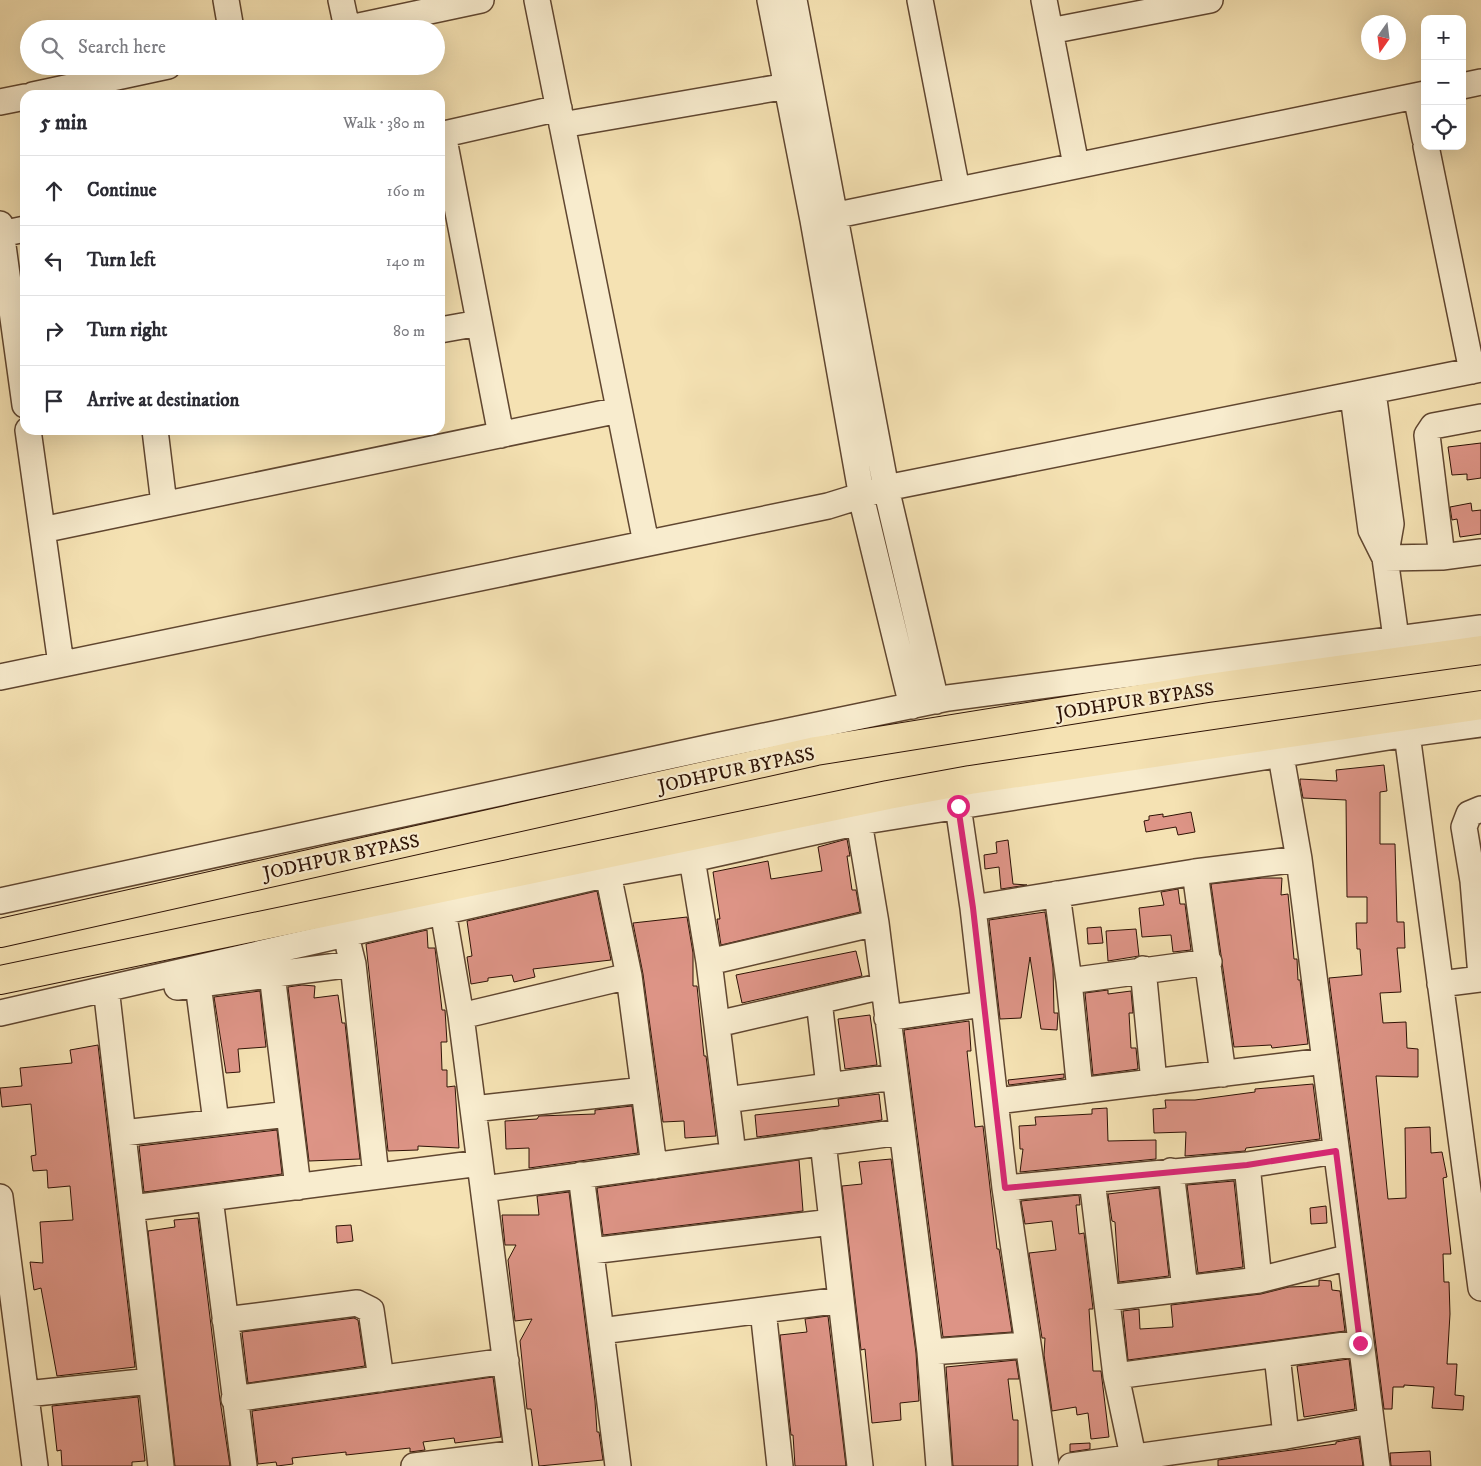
<!DOCTYPE html>
<meta charset="utf-8">
<style>
:root{--surface:#fff;--page:#f2f2f3;--text:#2b2b33;--muted:#7c7c81;--line:#e1e1e2}
body{margin:0;font-family:"IM FELL DW Pica",serif;background:var(--page);color:var(--text)}
.controls{position:absolute;right:15px;top:15px;display:grid;overflow:hidden;border-radius:10px;box-shadow:0 5px 20px #0002}
.controls button{width:45px;height:45px;display:grid;place-items:center;padding:0;border:0;border-bottom:1px solid var(--line);background:var(--surface);color:var(--text);font:25px sans-serif}
.compass{position:absolute;left:1361px;top:15px;width:45px;height:45px;border-radius:50%;background:var(--surface);box-shadow:0 5px 20px #0002;rotate:194deg}
.stop{position:absolute;width:15px;height:15px;margin:-11px;border:4px solid #db2777;border-radius:50%;background:#fff}
.stop.end{background:#db2777;border-color:#fff;box-shadow:0 1px 5px #0008}
.list{margin:0;padding:0;list-style:none}
h2{display:flex;justify-content:space-between;align-items:center;height:65px;margin:0;padding:0 20px;font-size:21px}
h2 small{font-size:16px;font-weight:400;color:var(--muted)}
.list li{display:grid;grid-template-columns:32px 1fr auto;gap:15px;align-items:center;box-sizing:border-box;height:70px;padding:0 20px;border-top:1px solid var(--line)}
.list b{display:block;font-size:19px;white-space:nowrap}
.list em{font-size:16px;font-style:normal;color:var(--muted)}
.icon{flex:none;width:28px;height:28px;fill:none;stroke:currentColor;stroke-width:2;stroke-linecap:round;stroke-linejoin:round}
.map{position:relative;flex:none;width:1481px;height:1466px;overflow:hidden}
.search{position:absolute;background:var(--surface);box-shadow:0 5px 20px #0002;left:20px;top:20px;width:425px;height:55px;display:flex;align-items:center;gap:12px;box-sizing:border-box;padding:0 18px;border-radius:28px;color:var(--muted);font-size:19px}
.panel{position:absolute;background:var(--surface);box-shadow:0 5px 20px #0002;left:20px;top:90px;width:425px;height:345px;border-radius:15px}
.map>svg:first-child{display:block}
</style>
<div class="map">
<svg width="1481" height="1466" viewBox="0 0 1481 1466">
<rect width="100%" height="100%" fill="#f5e2b3"/>
<filter id="stains"><feTurbulence type="fractalNoise" baseFrequency=".004" numOctaves="4"/><feColorMatrix values="0 0 0 0 .2 0 0 0 0 .09 0 0 0 0 .02 0 0 0 .5 -.17"/></filter>
<radialGradient id="worn" r=".72"><stop offset=".6" stop-color="#630" stop-opacity="0"/><stop offset="1" stop-color="#630" stop-opacity=".3"/></radialGradient>
<path fill="#dd9486" stroke="#2e1205" d="M1481,443V478L1467,480V474L1452,475L1448,447Z
M1471,503L1472,511L1481,510V534L1460,537L1457,519L1452,520L1450,507Z
M1384,765L1387,791L1380,792V844H1395L1397,922H1404L1405,948H1397L1401,992L1380,993L1383,1023L1406,1022L1407,1048L1418,1049V1077L1376,1076L1388,1199L1406,1198L1405,1128L1430,1127L1431,1153L1442,1152L1447,1177L1443,1178L1451,1254H1443L1444,1282H1449L1450,1314L1447,1364H1457L1455,1395L1464,1396L1463,1410L1432,1408L1434,1387L1404,1385V1387H1393L1392,1409H1384L1329,978L1362,975L1360,949H1357L1356,923H1367V897H1347L1346,800L1303,798L1300,782V779L1337,781L1336,770Z
M1191,812L1195,832L1178,835L1176,827L1146,832L1144,821L1149,820V816L1163,814V817Z
M847,839L850,856H847L852,890H856L860,912L721,945L717,919H720L713,872L768,861L771,879L822,871L818,847Z
M1008,840L1013,884L1027,885L1001,889L999,867L985,869L984,855L997,853L996,842Z
M1262,878H1282L1281,895L1288,894L1294,959H1297L1298,980H1300L1308,1044L1272,1048L1271,1045L1234,1047L1211,884Z
M1178,889L1180,904H1185L1191,950L1173,952L1171,935L1142,937L1139,908L1164,905L1161,892Z
M597,891L611,960L533,969L535,977L514,982L512,975L488,978V981L471,984L467,957L472,956L467,921Z
M1045,912L1053,968L1054,1013H1058L1057,1030L1041,1029L1030,957L1021,1018L1000,1019L989,920Z
M687,917L693,953V986H697L704,1056H706L716,1136L685,1138L684,1121L663,1122L643,974L633,923Z
M1101,927L1103,943L1088,944L1087,928Z
M1136,929L1139,956L1108,961L1106,931Z
M427,930L428,948H435L442,1010H445L447,1042H441L442,1070H447V1087L455,1086L459,1148L418,1146V1150L388,1151L366,944Z
M856,951L862,976L742,1003L736,975Z
M302,985L315,986L314,998L338,995L342,1023H345L360,1159L309,1161L288,987Z
M1108,990V994L1131,991L1133,1013H1129L1131,1048H1136L1138,1069L1093,1075L1085,993Z
M260,991L266,1047L238,1049L240,1072L226,1073L214,997Z
M870,1015L877,1065L845,1069L838,1019Z
M969,1021L971,1051H967L975,1127L983,1126L997,1249H999L1012,1332L943,1337L904,1030Z
M98,1045L135,1367L57,1376L41,1288L34,1290L30,1262L43,1263L40,1222L73,1220L70,1186L48,1188L47,1170L33,1171L31,1156L36,1155L31,1104L2,1107L0,1088L22,1086L20,1068L72,1063L70,1050Z
M1064,1074V1078L1009,1085L1008,1080Z
M1313,1084L1320,1139L1246,1148L1245,1151L1185,1156L1186,1132L1154,1133L1153,1109L1166,1108L1165,1100H1195L1255,1092V1089Z
M879,1094L882,1120L757,1137L755,1115L839,1106L838,1099Z
M632,1106L638,1153L529,1168V1148L506,1149L505,1121L537,1119L539,1116L595,1114V1110Z
M1107,1108L1108,1141L1156,1140V1159L1020,1172L1023,1149H1020L1019,1126L1036,1125L1035,1117L1092,1114V1109Z
M277,1130L282,1174L144,1192L139,1146Z
M891,1159L916,1353L919,1401L900,1403L901,1420L872,1423L865,1349L861,1350L842,1186L862,1184L859,1162Z
M799,1160L803,1211L603,1235L597,1188Z
M1234,1181L1243,1267L1198,1273L1187,1185Z
M1159,1188L1169,1276L1119,1282L1115,1222L1112,1221L1108,1194Z
M569,1192L595,1401L597,1432H599L603,1460L539,1466L531,1409H527L520,1341L532,1319L515,1321L508,1260L516,1245H505L502,1215H539L537,1196Z
M1079,1195L1080,1205H1076L1079,1234L1084,1233L1093,1309H1089L1093,1371H1101L1109,1437L1091,1439L1088,1413L1077,1415L1076,1407L1052,1411L1044,1355L1045,1338H1042L1029,1253L1056,1250L1052,1221L1025,1224L1021,1201Z
M1326,1206L1327,1223L1311,1224L1310,1208Z
M198,1218L220,1400L230,1466H175L148,1231L175,1227L174,1220Z
M351,1225L353,1241L337,1243L336,1226Z
M1319,1280L1331,1281L1332,1290L1340,1291L1345,1331L1128,1360L1123,1311L1139,1309L1140,1329L1173,1327L1171,1305L1261,1294L1289,1287L1319,1286Z
M828,1316L846,1466H795L793,1435H791L780,1335L807,1332L805,1319Z
M354,1318L358,1320L365,1366L248,1383L242,1332Z
M1349,1359L1355,1409L1304,1417L1297,1366Z
M1016,1360L1019,1379H1008L1013,1420H1018V1466H953L946,1367Z
M493,1377L501,1437L455,1443L454,1438L423,1442L425,1450L410,1452V1448L346,1455V1452L292,1458L293,1464L277,1466L276,1462L258,1464L252,1411Z
M138,1397L145,1461L132,1462V1466H62L61,1450L57,1451L52,1406Z
M1359,1438L1363,1466H1218V1460L1336,1444V1442Z
M1090,1443V1449L1070,1452V1444Z
M1430,1451L1431,1466H1391L1390,1453Z"/>
<g fill="none" stroke-linecap="round" stroke-linejoin="round">
<g stroke="#604630" stroke-width="28">
<path id="minor" d="M226,0L231,29
M341,0L347,28
M537,0L646,543
M770,0L813,220L864,509L912,706
M794,0L886,488L936,701
M920,0L957,190
M1044,0L1050,31
M345,29L481,0
M1462,86L1481,82
M33,95L168,66
M1416,96L1425,139
M0,102L25,97
M562,125L787,86
M443,134L501,435
M440,135L559,108
M1426,146L1472,371
M1076,165L1050,31L1210,0
M818,219L1425,94
M0,224L25,405
M1,234L25,229
M440,330L479,323
M1373,392L1391,524L1385,558
M1353,396L1371,530L1385,558L1396,638
M1481,417L1433,426L1427,435L1442,557L1481,552
M28,430L61,664
M155,430L164,504
M42,530L619,410
M1385,558L1442,557
M0,677L828,506L886,488L1481,369
M1407,734L1481,1288
M1281,756L1299,859L1377,1466
M958,806L973,908L1005,1188L1046,1466
M1481,809L1469,814L1464,827L1473,881L1481,976
M859,822L876,923L930,1352L939,1466
M692,859L709,962L733,1154
M1195,872L1223,1074
M608,874L629,976L654,1166
M1057,894L1069,981L1080,1091
M0,901L716,746L948,698L1481,628
M973,908L1195,872L1299,859
M443,911L461,1016L519,1466
M349,948L353,964L376,1176
M709,962L876,923
M1143,969L1154,1082
M272,974L298,1187
M1069,981L1209,962
M198,984L216,1122
M1440,984L1481,979
M177,987L353,964
M107,996L161,1466
M819,1001L829,1086
M0,1013L608,874L692,859L859,822L1407,734L1481,724
M461,1016L629,976
M887,1018L984,1004
M717,1024L883,986
M726,1100L894,1077
M997,1101L1325,1061
M473,1109L644,1090
M123,1133L289,1114
M823,1142L860,1466
M1247,1165L1259,1280
M1171,1171L1185,1289
M581,1175L618,1466
M1092,1180L1116,1376L1133,1456
M1005,1188L1247,1165L1336,1151
M484,1189L901,1132
M0,1197L35,1466
M210,1198L244,1466
M132,1208L480,1163
M591,1251L832,1222
M1107,1298L1259,1280L1350,1257
M763,1310L780,1466
M225,1320L357,1303L371,1310L381,1379
M601,1331L841,1300
M930,1352L1027,1345
M1277,1355L1286,1436
M1116,1376L1360,1343
M26,1394L151,1381
M234,1399L506,1361
M414,1466L517,1453
M1071,1466L1286,1436L1371,1421"/>
</g>
<g stroke="#2e1205" stroke-width="30">
<path id="highway" d="M0,933L816,751L1208,688L1481,650
M0,980L888,795L970,780L1481,705"/>
</g>
<use href="#minor" stroke="#f8ecce" stroke-width="25"/>
<use href="#highway" stroke="#f5e2b3" stroke-width="28"/>
</g>
<g fill="none" stroke-linecap="round" stroke-linejoin="round">
<path stroke="#db2777" stroke-width="6" d="M958,806L973,908L1005,1188L1247,1165L1336,1151L1360,1343"/>
</g>
<g text-anchor="middle" stroke-width="4.5" stroke-linejoin="round" paint-order="stroke">
<g font-size="19" fill="#2e1205" stroke="#f8ecce">
<text transform="translate(1135 700) rotate(-9)" y="7">JODHPUR BYPASS</text>
<text transform="translate(736 769) rotate(-12)" y="7">JODHPUR BYPASS</text>
<text transform="translate(341 856) rotate(-12)" y="7">JODHPUR BYPASS</text>
</g>
</g>
<rect width="100%" height="100%" filter="url(#stains)"/>
<rect width="100%" height="100%" fill="url(#worn)"/>
</svg>
<div class="controls">
<button>+</button>
<button>−</button>
<button><svg class="icon" aria-label="locate" viewBox="0 0 24 24"><circle cx="12" cy="12" r="6"/><path d="M12 2v4M12 18v4M2 12h4M18 12h4"/></svg></button>
</div>
<svg class="compass" viewBox="-18 -18 36 36"><path d="M0-13l5 13h-10z" fill="#e53935"/><path d="M0 13l5-13h-10z" fill="#7c7c81"/></svg>
<div class="stop" style="left:958px;top:806px"></div>
<div class="stop end" style="left:1360px;top:1343px"></div>
<div class="search"><svg class="icon" aria-label="search" viewBox="0 0 24 24"><circle cx="10" cy="10" r="6"/><path d="M15 15l6 6"/></svg>Search here</div>
<section class="panel">
<h2>5 min<small>Walk · 380 m</small></h2>
<ul class="list">
<li><svg class="icon" aria-label="ahead" viewBox="0 0 24 24"><path d="M12 20V5M6 11l6-6 6 6"/></svg><div><b>Continue</b></div><em>160 m</em></li>
<li><svg class="icon" aria-label="left" viewBox="0 0 24 24"><path d="M17 20v-9H6M10 6l-5 5 5 5"/></svg><div><b>Turn left</b></div><em>140 m</em></li>
<li><svg class="icon" aria-label="right" viewBox="0 0 24 24"><path d="M7 20v-9h11M14 6l5 5-5 5"/></svg><div><b>Turn right</b></div><em>80 m</em></li>
<li><svg class="icon" aria-label="arrive" viewBox="0 0 24 24"><path d="M6 21V4h12l-3 4 3 4H6"/></svg><div><b>Arrive at destination</b></div></li>
</ul>
</section>
</div>
